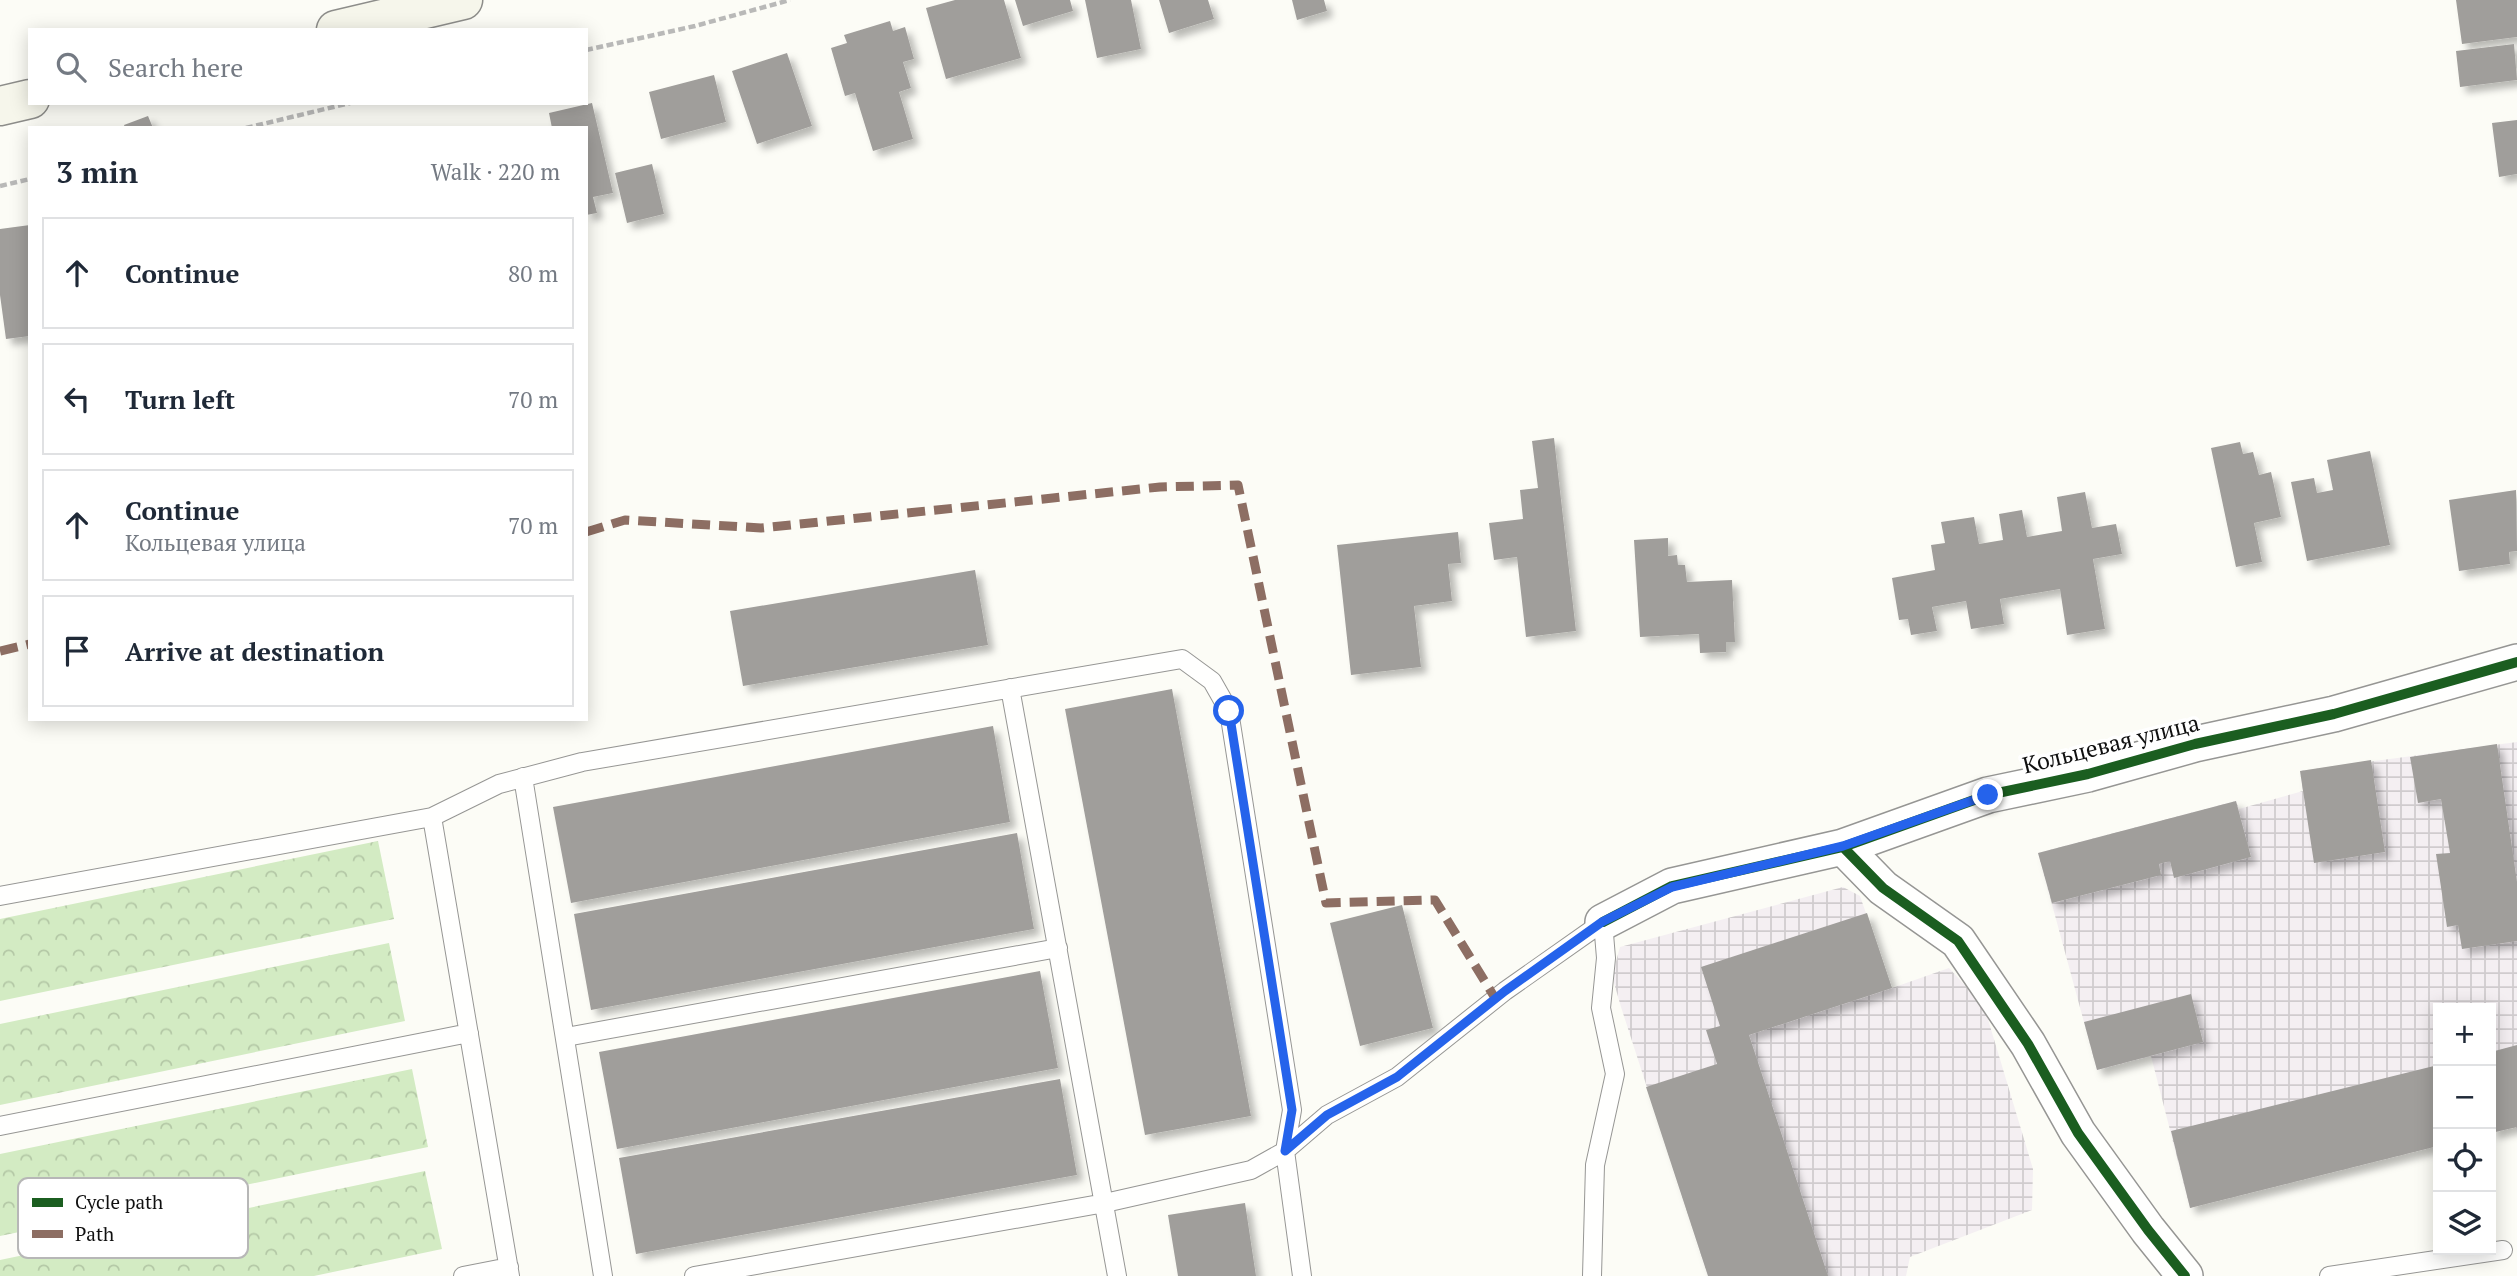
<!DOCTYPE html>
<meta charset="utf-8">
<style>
:root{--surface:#fff;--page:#f2f2f3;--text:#1f2937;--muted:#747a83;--line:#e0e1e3}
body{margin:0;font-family:"PT Serif",serif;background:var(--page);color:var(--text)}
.controls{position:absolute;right:21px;bottom:21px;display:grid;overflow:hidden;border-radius:0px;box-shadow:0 4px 18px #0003}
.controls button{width:63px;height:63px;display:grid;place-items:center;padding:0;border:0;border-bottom:2px solid var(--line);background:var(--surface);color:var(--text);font:35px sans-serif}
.stop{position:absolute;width:21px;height:21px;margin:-16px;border:5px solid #2563eb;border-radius:50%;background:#fff}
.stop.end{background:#2563eb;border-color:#fff;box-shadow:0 2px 7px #0008}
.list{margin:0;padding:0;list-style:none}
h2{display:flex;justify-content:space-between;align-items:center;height:91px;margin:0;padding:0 28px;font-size:30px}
h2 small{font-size:23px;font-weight:400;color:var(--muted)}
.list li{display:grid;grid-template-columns:46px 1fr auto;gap:21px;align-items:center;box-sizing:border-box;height:112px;margin:0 14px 14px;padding:0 14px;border:2px solid var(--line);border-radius:0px}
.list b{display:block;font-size:26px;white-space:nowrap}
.list p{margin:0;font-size:23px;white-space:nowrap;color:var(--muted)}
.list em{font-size:23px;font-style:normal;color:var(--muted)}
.icon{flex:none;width:38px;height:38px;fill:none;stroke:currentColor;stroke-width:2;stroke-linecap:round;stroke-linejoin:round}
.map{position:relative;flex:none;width:2517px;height:1276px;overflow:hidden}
.search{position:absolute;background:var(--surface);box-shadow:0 4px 18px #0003;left:28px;top:28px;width:560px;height:77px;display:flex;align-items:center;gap:18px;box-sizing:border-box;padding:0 24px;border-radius:0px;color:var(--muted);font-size:26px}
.panel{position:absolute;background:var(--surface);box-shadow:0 4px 18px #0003;left:28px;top:126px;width:560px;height:595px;border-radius:0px}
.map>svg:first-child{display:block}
</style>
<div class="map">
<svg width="2517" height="1276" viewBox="0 0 2517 1276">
<defs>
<pattern id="industrial-grid" width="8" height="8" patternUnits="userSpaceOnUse" patternTransform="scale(1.75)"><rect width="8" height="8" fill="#f4eff2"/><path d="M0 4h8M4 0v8" fill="none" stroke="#d0ccce"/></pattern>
<pattern id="forest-crowns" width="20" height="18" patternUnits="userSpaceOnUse" patternTransform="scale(1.75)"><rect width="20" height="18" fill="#d3ebc3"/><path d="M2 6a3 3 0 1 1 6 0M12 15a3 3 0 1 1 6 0" fill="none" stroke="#b4c8a6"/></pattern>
<filter id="shadow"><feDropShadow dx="6" dy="6" stdDeviation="3.5" flood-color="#0004"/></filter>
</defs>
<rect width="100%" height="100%" fill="#fcfcf6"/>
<path fill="url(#industrial-grid)" d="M2517,742V1133L2516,1127L2491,1133V1008H2438V1146L2190,1208L2151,1056L2097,1070L2038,853L2236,801L2239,809L2303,791L2300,771Z
M1843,887L1860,896L1892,988L1949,968L1984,1006L2033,1169L2032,1210L1910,1257L1906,1276H1708L1621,1007L1612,976L1620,947Z"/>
<path fill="url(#forest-crowns)" d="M378,841L394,919L0,1001V919Z
M389,943L405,1021L0,1105V1024Z
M412,1069L428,1147L0,1236V1154Z
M425,1171L442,1249L314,1276H0V1260Z"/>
<path fill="#a09e9b" filter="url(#shadow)" d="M955,0H1004L1021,58L946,79L926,8Z
M1015,0H1070L1073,11L1023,26Z
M1085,0H1131L1141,49L1097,58Z
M1159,0H1208L1214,19L1169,33Z
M1292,0H1324L1327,11L1297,20Z
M2456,0H2517V37L2462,44Z
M890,21L893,31L905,27L914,59L903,62L911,88L899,92L913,139L873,151L855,93L845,96L831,48L847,43L844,35Z
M2514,44L2517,80L2460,87L2456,51Z
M787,53L812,126L757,144L732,71Z
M714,75L726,122L661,139L649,92Z
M592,103L613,193L593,197L597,213L586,215V128H552L549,113Z
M148,116L153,128H125L124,125Z
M2517,120V174L2499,177L2492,123Z
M652,164L664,214L627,223L615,173Z
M30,225V336L6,339L0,295V229Z
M1554,438L1576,631L1526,637L1517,557L1494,560L1489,523L1523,519L1520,490L1538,488L1532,441Z
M2240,442L2243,454L2253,452L2259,475L2271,472L2281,517L2254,523L2262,562L2236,567L2211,448Z
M2370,451L2390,545L2307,561L2291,482L2314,478L2317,493L2333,490L2327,460Z
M2516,490L2517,551L2509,552L2510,564L2459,571L2449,500Z
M2085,492L2092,528L2116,524L2122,554L2093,559L2105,629L2067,635L2060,589L2000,599L2004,624L1971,629L1966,601L1932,607L1937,631L1911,635L1908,619L1899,620L1892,578L1935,570L1931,545L1945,543L1941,522L1974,517L1979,544L2003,540L1999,514L2022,510L2027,537L2062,531L2057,497Z
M1458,532L1461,563L1448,564L1452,601L1414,606L1421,667L1351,675L1337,545Z
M1668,538V556L1677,555L1678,565H1685L1687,582L1732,580L1735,642H1726V652L1700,653L1699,634L1640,637L1634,540Z
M975,570L988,645L743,686L730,611Z
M1172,689L1251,1116L1145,1135L1065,709Z
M993,726L1010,822L571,903L553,807Z
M2497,744L2517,882V941L2462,949L2458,925L2447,927L2436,854L2450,853L2441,799L2418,803L2410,757Z
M2371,760L2385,852L2314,863L2300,771Z
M2236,801L2251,857L2174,878L2170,861L2159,864L2161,875L2052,903L2038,853Z
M1017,833L1034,929L591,1010L574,914Z
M1402,905L1433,1028L1360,1046L1330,923Z
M1867,913L1892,988L1749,1035L1828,1276H1708L1646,1087L1717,1064L1706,1030L1720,1026L1701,967Z
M1040,971L1058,1068L617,1149L599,1052Z
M2191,994L2203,1042L2097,1070L2084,1022Z
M2517,1045V1127L2491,1133V1052Z
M2438,1065V1146L2190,1208L2171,1131Z
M1060,1079L1077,1175L636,1254L619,1158Z
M1245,1203L1256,1276H1178L1168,1215Z"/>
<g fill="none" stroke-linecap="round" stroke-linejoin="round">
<g stroke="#969694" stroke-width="20">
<path id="service" d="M1010,688L1117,1276
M523,777L603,1276
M432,817L510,1276
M0,896L432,817L499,784L582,762L1182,659L1212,681L1229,711L1292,1110L1285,1151L1302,1276
M566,1037L1058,948
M0,1126L469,1033
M463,1276L509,1267
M694,1276L1105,1203L1251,1170L1285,1151L1327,1115L1397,1077L1505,991L1603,922L1606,958L1601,1008L1615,1074L1595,1165L1592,1276
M2329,1276L2503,1250"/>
</g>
<g stroke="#969694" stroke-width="38">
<path id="minor" d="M1843,847L1883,888L1958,941L2028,1044L2078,1133L2148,1230L2185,1276
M1603,922L1672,886L1843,847L1988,795L2088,774L2195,744L2334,714L2517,662"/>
</g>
<g stroke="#8d8d8a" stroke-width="41">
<path id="secondary" d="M336,30L463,0
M0,106L30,99"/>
</g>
<path stroke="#b9b9b8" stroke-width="4.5" stroke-dasharray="7 3.5" stroke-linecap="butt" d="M586,50L695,26L790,0
M246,128L350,103
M0,186L30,179"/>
<use href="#service" stroke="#fffffe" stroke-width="18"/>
<use href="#minor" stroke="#fffffe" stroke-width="35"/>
<use href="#secondary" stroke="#f6f6eb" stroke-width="38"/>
<path stroke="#8d6e63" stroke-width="9" stroke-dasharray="18 9" stroke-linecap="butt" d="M586,532L625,520L761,528L1160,487L1238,485L1326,903L1435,900L1495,998
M0,651L30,644"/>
<g stroke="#fff" stroke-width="15">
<path id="cycleway" d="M1843,847L1883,888L1958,941L2028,1044L2078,1133L2148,1230L2185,1276
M1603,922L1672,886L1843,847L1988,795L2088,774L2195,744L2334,714L2517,662"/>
</g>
<use href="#cycleway" stroke="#1b5e20" stroke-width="10"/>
</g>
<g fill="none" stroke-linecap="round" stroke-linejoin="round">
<path stroke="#2563eb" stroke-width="9" d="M1229,711L1292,1110L1285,1151L1327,1115L1397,1077L1505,991L1602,922L1672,887L1843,846L1988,795"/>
</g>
<g text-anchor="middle" stroke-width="7" stroke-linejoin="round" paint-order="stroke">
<g font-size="23" fill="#101010" stroke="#fff">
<text transform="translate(2111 744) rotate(-14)" y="8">Кольцевая улица</text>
</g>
</g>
<rect x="18" y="1178" width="230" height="80" rx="10" fill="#fff" stroke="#b7b7b7" stroke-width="2"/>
<rect x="32" y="1198" width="31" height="9" fill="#1b5e20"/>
<rect x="32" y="1230" width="31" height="8" fill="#8d6e63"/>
<g font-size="19" fill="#101010">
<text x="75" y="1209">Cycle path</text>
<text x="75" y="1241">Path</text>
</g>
</svg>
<div class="controls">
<button>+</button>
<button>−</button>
<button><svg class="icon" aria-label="locate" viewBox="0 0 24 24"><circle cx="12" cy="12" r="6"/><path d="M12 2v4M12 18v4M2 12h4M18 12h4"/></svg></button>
<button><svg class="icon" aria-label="layers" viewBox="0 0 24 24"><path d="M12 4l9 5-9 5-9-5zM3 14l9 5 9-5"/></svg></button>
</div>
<div class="stop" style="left:1229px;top:711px"></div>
<div class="stop end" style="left:1988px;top:795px"></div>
<div class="search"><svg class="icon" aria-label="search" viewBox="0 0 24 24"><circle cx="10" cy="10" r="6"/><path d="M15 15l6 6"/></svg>Search here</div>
<section class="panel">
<h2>3 min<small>Walk · 220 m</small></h2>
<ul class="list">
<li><svg class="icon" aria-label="ahead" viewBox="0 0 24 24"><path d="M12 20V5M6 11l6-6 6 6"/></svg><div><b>Continue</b></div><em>80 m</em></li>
<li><svg class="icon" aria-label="left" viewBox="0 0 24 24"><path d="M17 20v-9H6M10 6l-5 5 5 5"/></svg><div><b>Turn left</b></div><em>70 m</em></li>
<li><svg class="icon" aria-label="ahead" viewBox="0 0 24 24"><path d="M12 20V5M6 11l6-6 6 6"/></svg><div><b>Continue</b><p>Кольцевая улица</p></div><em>70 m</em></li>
<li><svg class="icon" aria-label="arrive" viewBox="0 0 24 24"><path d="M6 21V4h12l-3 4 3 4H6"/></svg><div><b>Arrive at destination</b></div></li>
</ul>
</section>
</div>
